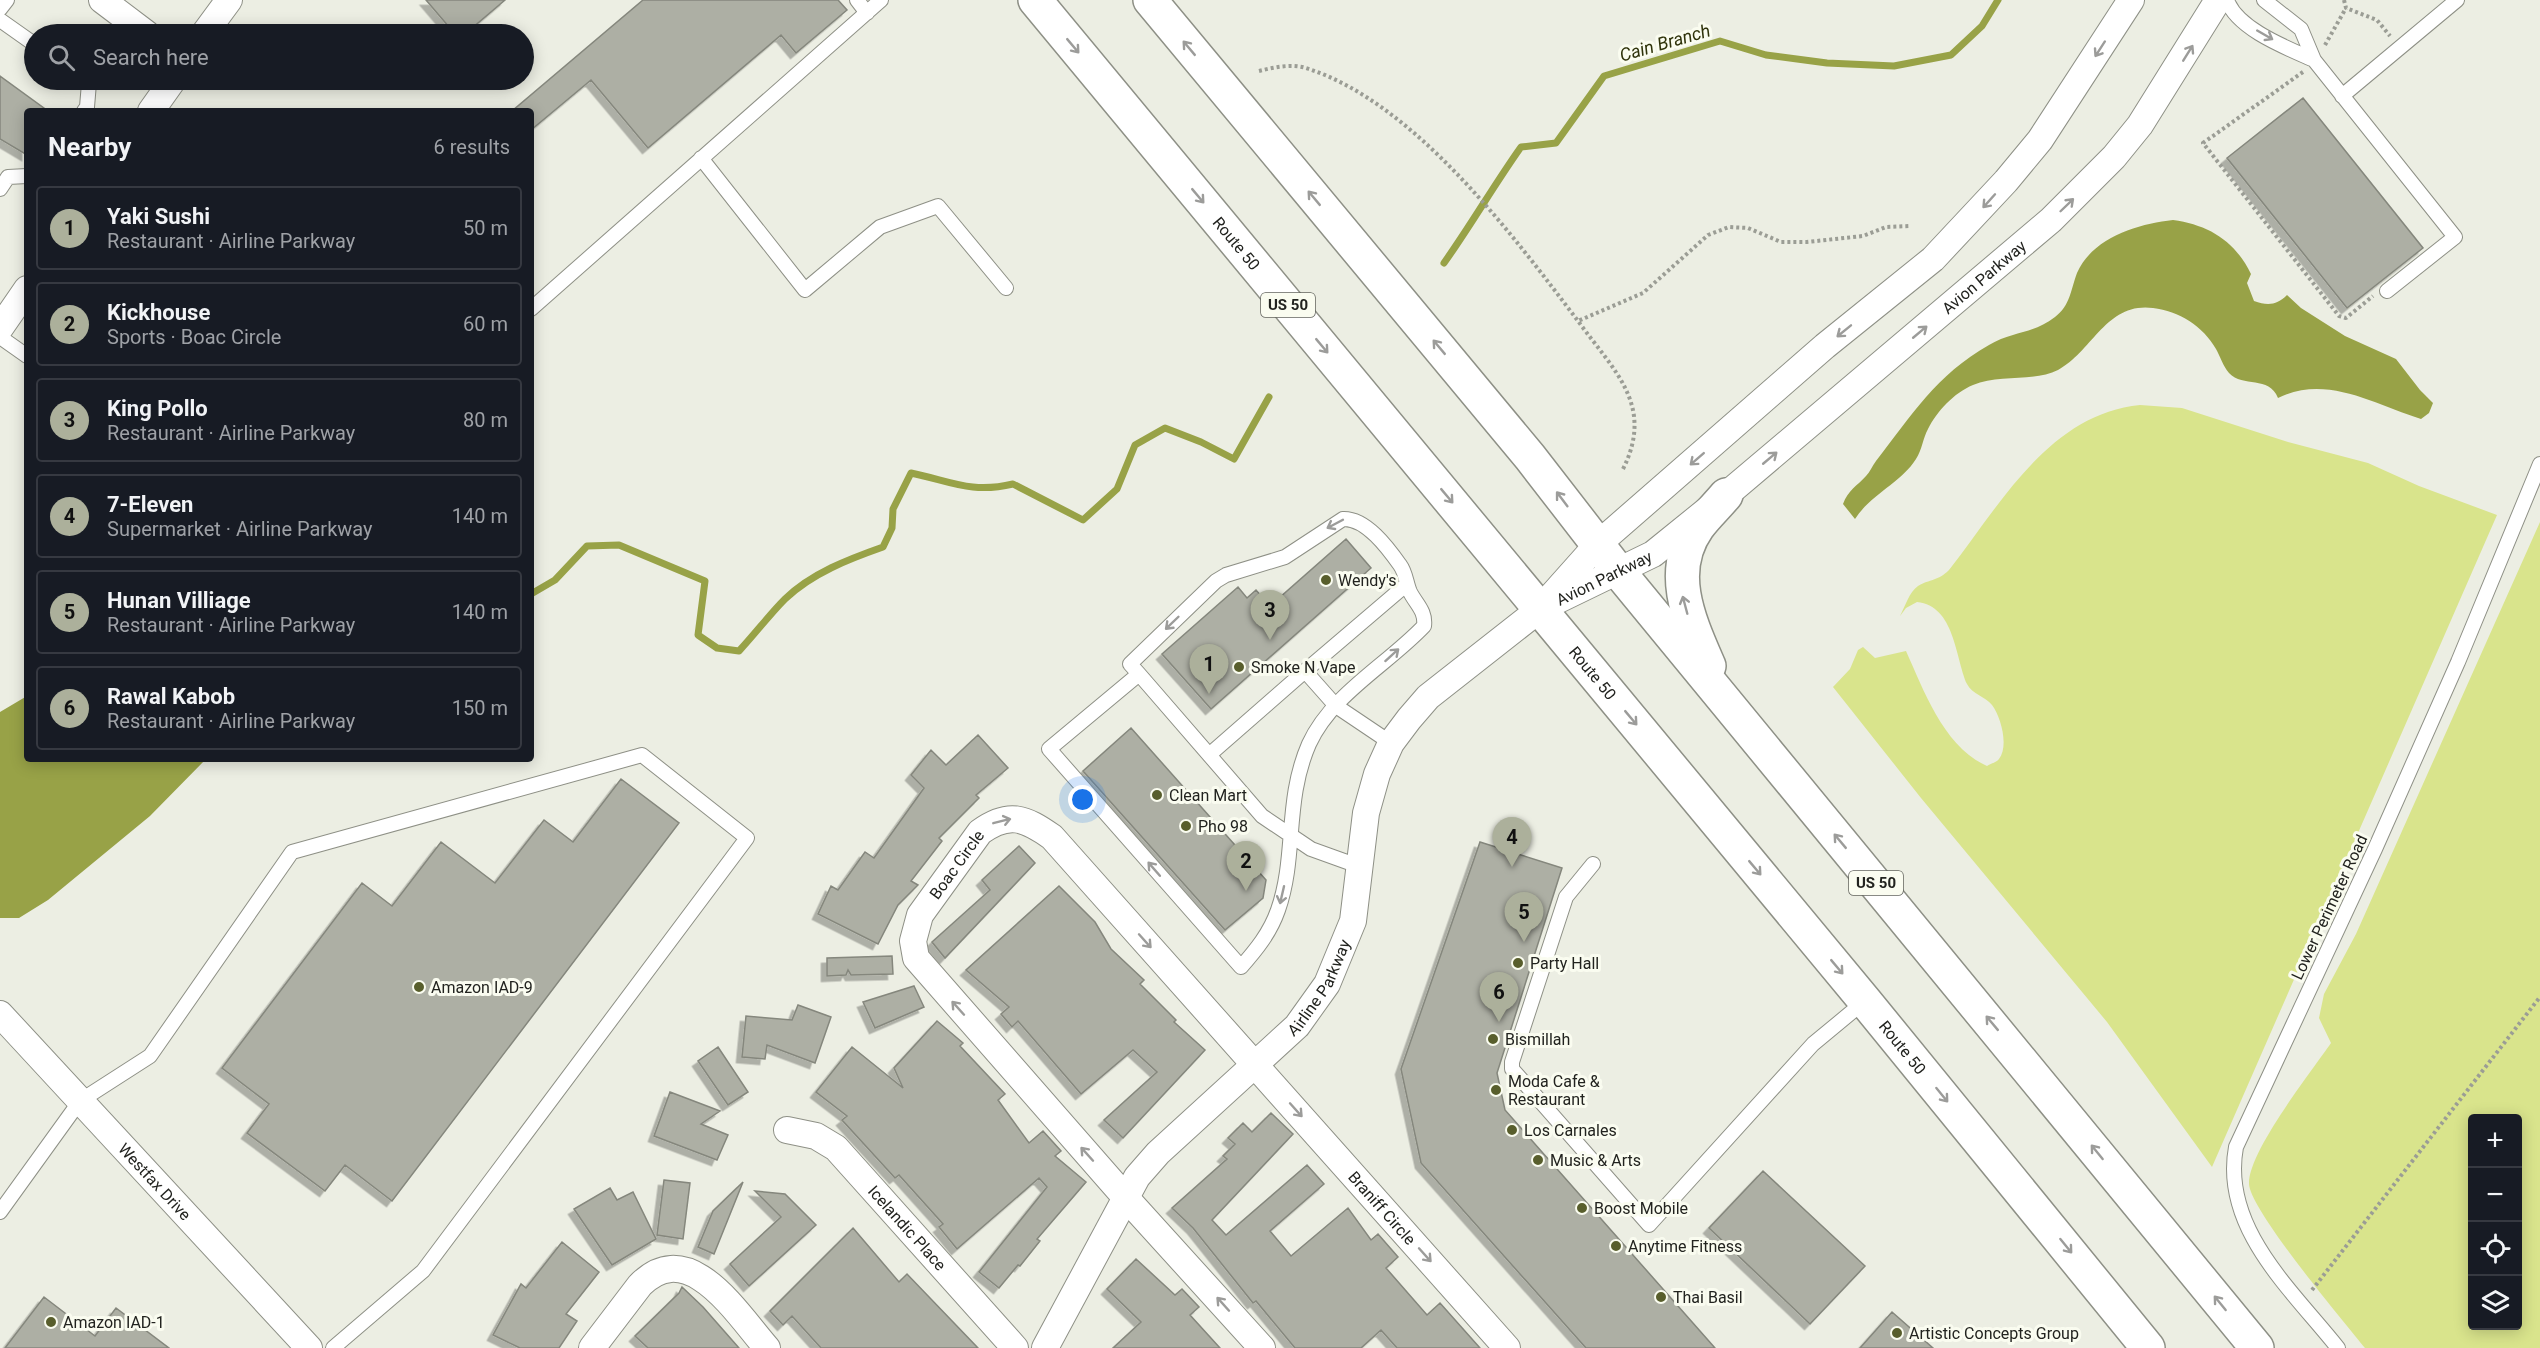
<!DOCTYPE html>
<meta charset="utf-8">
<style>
:root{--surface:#171b24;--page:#20242c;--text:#f1f3f6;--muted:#9ea1a6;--line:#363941;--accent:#acb09b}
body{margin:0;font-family:Roboto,sans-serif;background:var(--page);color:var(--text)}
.controls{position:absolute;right:18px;bottom:18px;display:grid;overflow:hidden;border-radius:6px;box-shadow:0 3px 15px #0003}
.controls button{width:54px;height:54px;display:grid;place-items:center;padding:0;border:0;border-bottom:2px solid var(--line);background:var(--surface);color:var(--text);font:30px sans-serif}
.you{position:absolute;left:1083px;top:800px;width:21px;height:21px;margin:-15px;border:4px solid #fff;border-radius:50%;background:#1a73e8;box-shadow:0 0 0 9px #1a73e833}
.badge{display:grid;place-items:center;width:39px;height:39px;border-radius:50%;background:var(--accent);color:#111;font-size:20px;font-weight:700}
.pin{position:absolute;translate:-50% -50px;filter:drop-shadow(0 2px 3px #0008)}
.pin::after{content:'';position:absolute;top:32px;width:21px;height:18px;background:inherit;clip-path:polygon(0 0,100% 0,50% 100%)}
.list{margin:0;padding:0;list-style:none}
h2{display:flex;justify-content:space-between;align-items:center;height:78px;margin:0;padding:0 24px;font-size:26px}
h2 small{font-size:20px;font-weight:400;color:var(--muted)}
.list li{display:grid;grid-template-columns:39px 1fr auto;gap:18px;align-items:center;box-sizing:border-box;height:84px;margin:0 12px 12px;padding:0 12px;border:2px solid var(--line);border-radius:6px}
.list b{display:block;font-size:22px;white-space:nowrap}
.list p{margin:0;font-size:20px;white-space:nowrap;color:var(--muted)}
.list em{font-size:20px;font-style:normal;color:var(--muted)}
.icon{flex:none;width:33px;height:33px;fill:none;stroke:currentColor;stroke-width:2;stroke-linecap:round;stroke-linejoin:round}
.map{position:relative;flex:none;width:2540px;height:1348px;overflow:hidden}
.search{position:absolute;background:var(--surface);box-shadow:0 3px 15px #0003;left:24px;top:24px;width:510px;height:66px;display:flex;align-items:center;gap:15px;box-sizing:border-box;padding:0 21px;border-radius:33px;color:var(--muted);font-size:22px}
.panel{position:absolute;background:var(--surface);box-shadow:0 3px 15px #0003;left:24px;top:108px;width:510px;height:654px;border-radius:6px}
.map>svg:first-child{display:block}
</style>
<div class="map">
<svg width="2540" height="1348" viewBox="0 0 2540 1348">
<defs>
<filter id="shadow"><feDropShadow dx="-5.5" dy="5.5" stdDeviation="0" flood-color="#0004"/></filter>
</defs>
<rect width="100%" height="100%" fill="#eceee3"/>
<path fill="#d9e48c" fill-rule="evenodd" d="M2140,405L2182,408L2288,442L2368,463L2419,486L2497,515L2212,1167L2107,1022L1921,798L1833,687L1850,669L1858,650L1863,647L1875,658L1906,651C1924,691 1944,747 1987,766C1990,764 1997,762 1999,759C2009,746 2001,717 1992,705C1986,697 1972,694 1967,684C1955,657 1955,606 1917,602L1906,608L1900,616C1905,607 1909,592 1918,586C1930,579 1938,581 1949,570C2000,505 2049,414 2140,405Z
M2540,522V1348H2365C2344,1322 2250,1210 2249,1184C2248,1152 2311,1072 2331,1043L2319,1018L2324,994L2356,934ZM2472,1118H2518V1326H2472Z"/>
<path fill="#98a247" d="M2173,220C2209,225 2235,241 2251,274L2247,283L2254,301C2268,306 2277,305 2287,295L2301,308L2345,336L2396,359L2420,390L2433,403L2429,413L2421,419C2374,404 2326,374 2278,398C2269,375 2243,388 2229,373C2223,366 2220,356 2216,349C2203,326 2179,311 2153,308C2106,302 2093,351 2058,370C2035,382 1999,374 1973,385C1954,393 1937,411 1928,429C1923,438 1922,450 1916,459C1901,483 1871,494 1855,519L1843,504C1848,490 1857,486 1866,476C1870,472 1872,466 1876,461C1912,415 1936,375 1989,345C2013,331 2031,335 2055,317C2070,306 2071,289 2077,273C2093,237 2138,224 2173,220Z
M27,696V759H206L150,816L48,900L19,918H0V712Z"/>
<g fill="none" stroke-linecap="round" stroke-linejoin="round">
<path stroke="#98a247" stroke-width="7" d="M1444,263C1471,225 1494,185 1521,147L1556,143L1604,76L1720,41L1766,55L1827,63L1894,66L1951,55L1982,26L1998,0
M531,594L555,580L587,546L619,545L705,581L698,635L717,648L739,651C755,634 769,615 785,599C812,573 849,559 883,547L892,528L893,509L911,473C950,481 971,494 1013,484L1083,520L1117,489L1135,445L1165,428L1201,442L1234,459L1269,397"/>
</g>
<path fill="#adafa4" stroke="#85877d" stroke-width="1.5" filter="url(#shadow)" d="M426,0H505L465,34H455Z
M643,0H838L847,10L796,53L781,35L648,148L591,80L531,130V111H512Z
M0,76L48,111H27V155L0,139Z
M2303,98L2423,248L2347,308L2227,158Z
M1346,539L1371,568L1211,709L1162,654L1238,587L1247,598L1256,590L1270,606Z
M1131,728L1266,880L1263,898L1225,930L1083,771Z
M978,735L1008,768L976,795L979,798L939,838L942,841L911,881L918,885L898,905L878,944L818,914L831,886L838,890L865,852L874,858L924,788L911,775L931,750L946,765Z
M621,779L679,823L392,1201L345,1165L325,1191L247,1133L269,1104L222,1068L362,883L392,906L441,842L495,883L544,820L573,842Z
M1480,842L1562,868L1497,1073L1505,1110L1715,1348H1586L1421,1163L1401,1069Z
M1019,846L1035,863L945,958L932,942L990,890L982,880Z
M1059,886L1095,922L1111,949L1144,980L1140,984L1176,1020L1174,1022L1205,1050L1123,1138L1104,1120L1157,1072L1133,1050L1081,1094L1018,1021L1012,1027L1001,1014L1009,1007L966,970Z
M892,956L893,974L851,975L848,970L846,975L827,976V958Z
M914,986L924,1007L875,1028L863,1002Z
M798,1005L831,1017L815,1063L767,1045L765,1059L742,1057L746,1016L792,1020Z
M937,1021L963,1043L960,1046L1005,1094L998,1100L1029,1143L1043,1131L1061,1151L1055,1156L1086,1182L1037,1239L1040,1241L1020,1266L1018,1265L999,1288L979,1272L1047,1187L1039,1178L957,1249L939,1227L943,1224L899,1175L895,1178L842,1120L847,1116L816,1092L852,1047L903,1088L894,1068Z
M718,1047L748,1092L728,1105L698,1061Z
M670,1092L720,1111L701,1124L728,1135L717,1160L654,1136Z
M1271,1113L1293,1134L1212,1220L1226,1235L1307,1165L1324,1184L1270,1231L1291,1256L1348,1208L1371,1240L1378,1234L1398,1257L1386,1268L1427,1315L1440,1303L1480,1348H1397L1381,1330L1361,1348H1295L1256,1301L1253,1303L1193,1228L1172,1208L1227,1159L1223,1156L1235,1144L1228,1138L1243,1123L1252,1132Z
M1763,1171L1865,1266L1810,1324L1709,1228Z
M664,1180L690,1183L683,1239L657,1235Z
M743,1182L714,1254L698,1247L713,1211Z
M610,1188L617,1200L633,1192L656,1239L612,1265L574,1209Z
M755,1191L785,1194L816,1225L749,1286L730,1264L781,1217Z
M853,1228L899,1282L907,1274L978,1348H821L792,1316L783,1325L770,1311Z
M562,1242L599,1272L566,1314L577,1321L559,1348H520L493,1335L521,1284L526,1288Z
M1136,1259L1175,1295L1182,1289L1199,1307L1190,1315L1220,1348H1113L1141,1322L1107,1289Z
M682,1287L703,1307L739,1348H648L635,1336L679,1293Z
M44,1297L95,1336L116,1308L169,1348H5Z
M1892,1312L1933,1348H1860Z"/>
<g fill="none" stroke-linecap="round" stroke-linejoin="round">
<g stroke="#8e9086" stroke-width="16">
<path id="lane" d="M857,0L867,13
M2227,0C2237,29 2287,48 2314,60
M2264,0L2301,29L2314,60L2455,237L2387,291
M0,9L7,0
M0,20L34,44
M83,80L89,83L87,107L84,111
M2342,96L2457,0
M701,158L805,290L880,227L938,206L1006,288
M0,189L8,177L27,176
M531,309L881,0
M0,337L27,356
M1139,674L1049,749L1241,967C1256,950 1270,933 1278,910C1297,856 1284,801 1309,744C1332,694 1387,665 1424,626C1426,611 1416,604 1410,592C1406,583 1406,573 1400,565C1388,548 1366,518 1343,519L1285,557L1226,575L1216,581L1130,664L1139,674L1262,816L1311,849L1361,867
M1391,743L1336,706L1305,671L1407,584
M1209,755L1305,671
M1593,864L1566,897L1512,1062V1069L1649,1225L1813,1044L1865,1001
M0,1212L80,1101L150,1056L292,852L642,755L747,838L423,1271L333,1348
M2338,1348C2292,1290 2221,1228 2236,1147L2375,849L2458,662L2540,464"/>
</g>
<g stroke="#8e9086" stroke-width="28">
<g id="street">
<path d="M102,0L147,34"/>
<path d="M204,34L229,0"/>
<path d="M151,111L173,80"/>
<path d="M0,328L27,289"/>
<path id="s1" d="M1550,604L1653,554L1726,495L2051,220L2114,157L2140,125L2218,0"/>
<path id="s2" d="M0,1014L309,1348"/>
<path id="s3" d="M787,1130L816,1136L836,1148L1015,1348"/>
<path d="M592,1348L640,1285C689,1235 737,1314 767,1348"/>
<path id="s4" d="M1045,1348L1137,1177L1158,1153L1297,1026L1327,984L1353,921L1366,813L1377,774L1391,743L1409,719L1428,697L1540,609L1597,545L1825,346L1933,259L2006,181L2040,140L2131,0"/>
<path id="s5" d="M1262,1348L1126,1198L916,958L913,941L920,915L980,832C1009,811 1025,818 1052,837L1507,1348"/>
</g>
</g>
<g stroke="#8e9086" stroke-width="36">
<g id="highway">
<path id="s6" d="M1035,0L1865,1001L2148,1348"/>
<path d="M1150,0L1530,457L1619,572L2257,1348"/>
<path d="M1709,666C1690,622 1666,572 1698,527C1706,516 1717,506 1726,495"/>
</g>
</g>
<path stroke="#9b9d95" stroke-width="4" stroke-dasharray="3 3" stroke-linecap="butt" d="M2344,0L2346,8L2377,20L2390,36
M2325,45L2346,8
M1259,71C1275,67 1293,63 1309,69C1415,104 1512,234 1578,321
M2303,72L2203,143L2339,316L2346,318L2373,296
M1623,469C1655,405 1614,371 1578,321L1643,293L1708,235L1729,227L1748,228L1781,242H1807L1863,236L1886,227L1911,226
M2312,1290L2540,997"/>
<use href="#lane" stroke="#fff" stroke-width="14"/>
<use href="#street" stroke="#fff" stroke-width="26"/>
<use href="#highway" stroke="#fff" stroke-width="33"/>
</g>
<defs><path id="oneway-shaft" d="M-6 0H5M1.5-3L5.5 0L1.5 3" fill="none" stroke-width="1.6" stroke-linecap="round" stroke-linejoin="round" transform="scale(1.5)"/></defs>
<g stroke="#9c9c9a">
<use href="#oneway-shaft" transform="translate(2265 35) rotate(30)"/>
<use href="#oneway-shaft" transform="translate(1073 46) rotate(50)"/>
<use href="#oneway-shaft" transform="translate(1189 48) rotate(-130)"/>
<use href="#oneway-shaft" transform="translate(2100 49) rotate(123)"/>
<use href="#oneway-shaft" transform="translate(2188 53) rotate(-58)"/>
<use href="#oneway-shaft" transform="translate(1198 196) rotate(50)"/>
<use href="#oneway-shaft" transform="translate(1314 198) rotate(-130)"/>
<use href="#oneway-shaft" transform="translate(1989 201) rotate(132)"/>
<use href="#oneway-shaft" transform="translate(2067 205) rotate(-44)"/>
<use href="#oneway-shaft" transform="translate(1844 331) rotate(141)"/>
<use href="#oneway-shaft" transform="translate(1920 332) rotate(-40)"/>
<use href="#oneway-shaft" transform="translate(1322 346) rotate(50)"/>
<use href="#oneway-shaft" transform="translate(1439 347) rotate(-130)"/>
<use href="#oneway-shaft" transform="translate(1770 458) rotate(-40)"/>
<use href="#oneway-shaft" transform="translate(1697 459) rotate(139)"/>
<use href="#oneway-shaft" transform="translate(1447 496) rotate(50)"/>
<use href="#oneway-shaft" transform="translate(1562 499) rotate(-127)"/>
<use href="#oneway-shaft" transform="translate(1335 524) rotate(152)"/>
<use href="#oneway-shaft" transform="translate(1685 605) rotate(-105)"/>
<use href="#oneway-shaft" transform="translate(1172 623) rotate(136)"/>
<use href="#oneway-shaft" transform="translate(1392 655) rotate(-42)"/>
<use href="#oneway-shaft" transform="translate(1631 718) rotate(50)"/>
<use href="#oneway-shaft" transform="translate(1002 821) rotate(-14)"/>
<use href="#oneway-shaft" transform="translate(1840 841) rotate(-130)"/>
<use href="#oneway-shaft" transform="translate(1755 868) rotate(50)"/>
<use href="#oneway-shaft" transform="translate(1154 869) rotate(-131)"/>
<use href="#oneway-shaft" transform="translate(1282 895) rotate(103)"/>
<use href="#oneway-shaft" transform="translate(1145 941) rotate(48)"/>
<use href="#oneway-shaft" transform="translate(1837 967) rotate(50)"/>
<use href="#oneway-shaft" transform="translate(958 1008) rotate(-132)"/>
<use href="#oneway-shaft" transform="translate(1992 1023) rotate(-130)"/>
<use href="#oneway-shaft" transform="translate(1942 1095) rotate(51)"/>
<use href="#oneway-shaft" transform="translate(1296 1110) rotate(48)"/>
<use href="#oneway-shaft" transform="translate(2097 1152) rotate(-129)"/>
<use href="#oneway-shaft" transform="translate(1087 1154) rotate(-132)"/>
<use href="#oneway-shaft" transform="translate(2066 1246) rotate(51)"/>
<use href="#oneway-shaft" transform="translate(1425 1255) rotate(48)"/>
<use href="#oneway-shaft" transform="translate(2220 1303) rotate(-129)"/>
<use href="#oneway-shaft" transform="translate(1223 1304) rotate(-132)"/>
</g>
<g fill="#585e2c" stroke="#fafcf0" stroke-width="2">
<circle cx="1326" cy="580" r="6"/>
<circle cx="1239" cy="667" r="6"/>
<circle cx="1157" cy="795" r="6"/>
<circle cx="1186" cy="826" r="6"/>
<circle cx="1518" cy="963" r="6"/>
<circle cx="419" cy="987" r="6"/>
<circle cx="1493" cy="1039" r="6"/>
<circle cx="1496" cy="1090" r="6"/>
<circle cx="1512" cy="1130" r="6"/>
<circle cx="1538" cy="1160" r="6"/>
<circle cx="1582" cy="1208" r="6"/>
<circle cx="1616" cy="1246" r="6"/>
<circle cx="1661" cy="1297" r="6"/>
<circle cx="51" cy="1322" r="6"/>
<circle cx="1897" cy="1333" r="6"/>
</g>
<g text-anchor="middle" stroke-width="6" stroke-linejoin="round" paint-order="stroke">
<g fill="#fafcf0" stroke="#63645e" stroke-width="1.5">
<rect x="1261" y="293" width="54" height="24" rx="4.5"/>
<rect x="1849" y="871" width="54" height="24" rx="4.5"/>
</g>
<g font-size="15" font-weight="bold" fill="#22231f">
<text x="1288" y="310">US 50</text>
<text x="1876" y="888">US 50</text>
</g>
<g font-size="16" fill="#22231f" stroke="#fafcf0">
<text dy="6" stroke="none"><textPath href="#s6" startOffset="316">Route 50</textPath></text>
<text dy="6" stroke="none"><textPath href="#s1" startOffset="546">Avion Parkway</textPath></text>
<text dy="6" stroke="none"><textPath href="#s1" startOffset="60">Avion Parkway</textPath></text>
<text dy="6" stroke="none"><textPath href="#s6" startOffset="874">Route 50</textPath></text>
<text dy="6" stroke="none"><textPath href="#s5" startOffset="628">Boac Circle</textPath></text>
<text transform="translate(2329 907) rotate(-65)" y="6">Lower Perimeter Road</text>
<text dy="6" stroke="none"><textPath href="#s4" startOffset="459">Airline Parkway</textPath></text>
<text dy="6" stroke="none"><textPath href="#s6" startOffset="1360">Route 50</textPath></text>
<text dy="6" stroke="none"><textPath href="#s2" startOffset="228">Westfax Drive</textPath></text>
<text dy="6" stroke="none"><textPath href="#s5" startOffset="1244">Braniff Circle</textPath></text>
<text dy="6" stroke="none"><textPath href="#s3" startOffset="160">Icelandic Place</textPath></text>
</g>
<g font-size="16" fill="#22231f" stroke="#fafcf0" text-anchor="start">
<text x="1338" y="586">Wendy's</text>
<text x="1251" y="673">Smoke N Vape</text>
<text x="1169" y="801">Clean Mart</text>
<text x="1198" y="832">Pho 98</text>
<text x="1530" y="969">Party Hall</text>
<text x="431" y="993">Amazon IAD-9</text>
<text x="1505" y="1045">Bismillah</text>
<text x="1508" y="1087">Moda Cafe &amp;<tspan x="1508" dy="18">Restaurant</tspan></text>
<text x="1524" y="1136">Los Carnales</text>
<text x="1550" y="1166">Music &amp; Arts</text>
<text x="1594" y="1214">Boost Mobile</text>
<text x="1628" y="1252">Anytime Fitness</text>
<text x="1673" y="1303">Thai Basil</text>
<text x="63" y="1328">Amazon IAD-1</text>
<text x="1909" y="1339">Artistic Concepts Group</text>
</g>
<g font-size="18" font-style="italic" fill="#2f330b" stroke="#fafcf0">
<text transform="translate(1665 43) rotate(-16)" y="6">Cain Branch</text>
</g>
</g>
</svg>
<div class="controls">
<button>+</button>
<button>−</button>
<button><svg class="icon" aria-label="locate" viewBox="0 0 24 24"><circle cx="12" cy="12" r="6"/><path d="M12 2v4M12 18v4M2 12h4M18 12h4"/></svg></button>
<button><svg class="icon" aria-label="layers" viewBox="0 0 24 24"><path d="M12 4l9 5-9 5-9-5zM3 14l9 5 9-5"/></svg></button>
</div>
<div class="you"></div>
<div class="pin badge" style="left:1209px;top:694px">1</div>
<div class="pin badge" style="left:1246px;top:891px">2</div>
<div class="pin badge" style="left:1270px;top:640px">3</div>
<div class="pin badge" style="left:1512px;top:867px">4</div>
<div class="pin badge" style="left:1524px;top:942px">5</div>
<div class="pin badge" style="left:1499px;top:1022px">6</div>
<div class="search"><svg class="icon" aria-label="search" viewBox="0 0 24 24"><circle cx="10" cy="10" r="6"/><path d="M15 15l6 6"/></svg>Search here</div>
<section class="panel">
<h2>Nearby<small>6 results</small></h2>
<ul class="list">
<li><span class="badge">1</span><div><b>Yaki Sushi</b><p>Restaurant · Airline Parkway</p></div><em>50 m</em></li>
<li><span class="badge">2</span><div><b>Kickhouse</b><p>Sports · Boac Circle</p></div><em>60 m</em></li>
<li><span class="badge">3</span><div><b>King Pollo</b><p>Restaurant · Airline Parkway</p></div><em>80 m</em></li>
<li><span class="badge">4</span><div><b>7-Eleven</b><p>Supermarket · Airline Parkway</p></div><em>140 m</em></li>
<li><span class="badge">5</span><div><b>Hunan Villiage</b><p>Restaurant · Airline Parkway</p></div><em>140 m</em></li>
<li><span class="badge">6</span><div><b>Rawal Kabob</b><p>Restaurant · Airline Parkway</p></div><em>150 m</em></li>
</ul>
</section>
</div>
